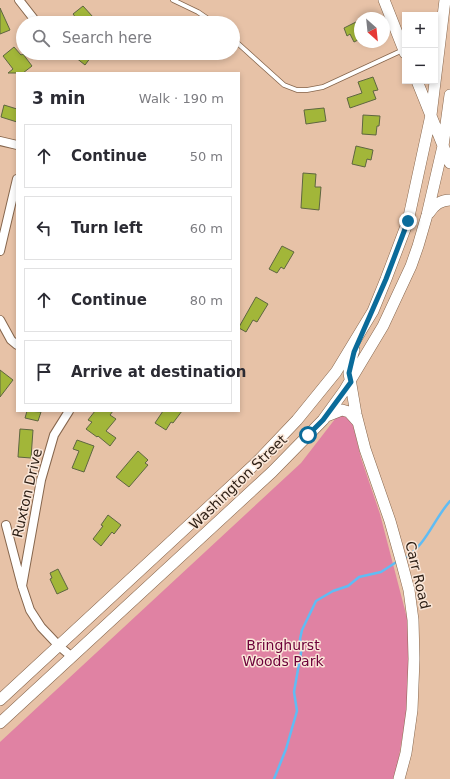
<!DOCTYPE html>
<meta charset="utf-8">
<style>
:root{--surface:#fff;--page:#f2f2f3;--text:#2b2b33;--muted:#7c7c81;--line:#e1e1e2}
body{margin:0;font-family:"DejaVu Sans",sans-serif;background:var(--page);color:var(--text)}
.controls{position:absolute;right:12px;top:12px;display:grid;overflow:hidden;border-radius:0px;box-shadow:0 2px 6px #0003}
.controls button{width:36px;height:36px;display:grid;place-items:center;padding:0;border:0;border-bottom:1px solid var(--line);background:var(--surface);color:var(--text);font:20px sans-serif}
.compass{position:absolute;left:354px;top:12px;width:36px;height:36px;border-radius:50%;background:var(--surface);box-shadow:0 2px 6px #0003;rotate:153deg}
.stop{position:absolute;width:12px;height:12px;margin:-9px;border:3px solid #0a6b9a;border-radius:50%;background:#fff}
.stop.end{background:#0a6b9a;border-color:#fff;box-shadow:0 1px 4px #0008}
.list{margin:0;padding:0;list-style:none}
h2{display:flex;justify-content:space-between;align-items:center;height:52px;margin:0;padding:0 16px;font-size:17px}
h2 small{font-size:13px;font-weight:400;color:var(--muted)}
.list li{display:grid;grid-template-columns:26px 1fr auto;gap:12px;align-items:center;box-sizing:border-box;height:64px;margin:0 8px 8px;padding:0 8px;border:1px solid var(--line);border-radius:0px}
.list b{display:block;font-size:15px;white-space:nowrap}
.list em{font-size:13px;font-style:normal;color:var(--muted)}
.icon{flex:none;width:22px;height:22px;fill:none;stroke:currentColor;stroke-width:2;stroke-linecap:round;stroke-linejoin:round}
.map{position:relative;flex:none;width:450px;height:779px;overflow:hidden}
.search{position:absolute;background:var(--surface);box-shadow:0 2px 6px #0003;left:16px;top:16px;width:224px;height:44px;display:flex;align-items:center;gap:10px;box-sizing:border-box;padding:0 14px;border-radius:22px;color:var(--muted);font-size:15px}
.panel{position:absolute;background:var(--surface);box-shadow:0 2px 6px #0003;left:16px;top:72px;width:224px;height:340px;border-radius:0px}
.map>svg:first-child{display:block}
</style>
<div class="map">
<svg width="450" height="779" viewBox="0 0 450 779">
<rect width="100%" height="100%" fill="#e7c2a7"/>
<path fill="#e082a3" d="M340,415L346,416L353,425L361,458L380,514L407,618L410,661L407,710L397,768L393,779H0V742L301,463L335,419Z"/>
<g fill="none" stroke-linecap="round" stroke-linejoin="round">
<path stroke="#60bcf4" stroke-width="2.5" d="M405,558C426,545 434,519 450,501
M274,779L286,749L297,711L294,692L302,647L300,639L302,630L316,601L333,591L348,586L359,577L381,572L398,561"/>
</g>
<path fill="#a2b639" stroke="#5e6641" d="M83,6L93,17L85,23H80L73,14Z
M0,8L10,30L0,34Z
M356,22L360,31V39L354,42L350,34L347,36L344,28Z
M14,47L21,55L23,54L32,66L23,73H8L13,69L3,56Z
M78,53H94L85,65L75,57Z
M373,77L378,90L373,91L376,99L350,108L347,98L362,93L358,82Z
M4,105L17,109V122L1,117Z
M324,108L326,121L306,124L304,110Z
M363,115L380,116L379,126H377L376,135L362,134Z
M356,146L373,150L371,160L367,159L365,167L352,164Z
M303,173L316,174L315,187H321L319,210L301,208Z
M282,246L294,252L284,269L281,267L277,273L269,269Z
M256,297L268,304L257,322L253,320L246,332L239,328V327Z
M0,370L13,380L0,397Z
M27,411L41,412L38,421L25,418Z
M95,411H113L110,415L116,419L106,431L116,438L110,446L98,436L97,437L86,429L92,422L88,420Z
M163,411H182L173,423L171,422L166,430L155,423Z
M20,429L33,430L31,458L18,457Z
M77,440L94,446L84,472L72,468L79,451L73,449Z
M138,451L148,460L145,463L148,465L129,487L116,477Z
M108,515L121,525L114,534L112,532L101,546L93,539L103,526L101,525Z
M58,569L68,589L57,594L50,579L52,578L50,573Z"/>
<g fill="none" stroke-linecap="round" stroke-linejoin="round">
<g stroke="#86664d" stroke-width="5.5">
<path id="lane" d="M173,0L198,12L214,23
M233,39L284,85L297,90H307L323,87L403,50"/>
</g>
<g stroke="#86664d" stroke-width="10">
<path id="street" d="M19,0L37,23
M0,141L17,145
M0,251L17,179
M0,320L11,340L17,345
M6,525L22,586L30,610L41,627L59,646L72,657
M22,586L41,480L54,435L69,411"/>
</g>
<g stroke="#86664d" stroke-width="12">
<path id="secondary" d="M384,0L405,53
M417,81L450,163
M429,213C434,205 440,200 450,200
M354,350L350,363L349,373L356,414L365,449L390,521L401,560L409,590L413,620L414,659L412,710L406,753L399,779
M327,416L342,410L349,412L358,422
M0,700L256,463L297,420L336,372L373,311L386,279L408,221L431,115L445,0
M0,723L272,472L323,420L344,391L383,326L411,266L418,246L427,215L443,146L450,95"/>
</g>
<use href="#lane" stroke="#fff" stroke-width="4"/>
<use href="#street" stroke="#fff" stroke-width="8"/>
<use href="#secondary" stroke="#fff" stroke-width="11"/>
</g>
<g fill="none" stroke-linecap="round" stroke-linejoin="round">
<path stroke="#0a6b9a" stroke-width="5" d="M308,435L323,420L351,382L349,373L354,352L386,279L408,221"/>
</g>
<g text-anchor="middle" stroke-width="3" stroke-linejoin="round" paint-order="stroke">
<g font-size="14" fill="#2c1e14" stroke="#fae7d9">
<text transform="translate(238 482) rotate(-44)" y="5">Washington Street</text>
<text transform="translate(27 493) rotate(-77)" y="5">Ruxton Drive</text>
<text transform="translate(418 575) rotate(77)" y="5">Carr Road</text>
</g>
<g font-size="14" fill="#6d0039" stroke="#fae7d9">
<text x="283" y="650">Bringhurst<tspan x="283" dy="16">Woods Park</tspan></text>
</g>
</g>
</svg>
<div class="controls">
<button>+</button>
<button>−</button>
</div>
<svg class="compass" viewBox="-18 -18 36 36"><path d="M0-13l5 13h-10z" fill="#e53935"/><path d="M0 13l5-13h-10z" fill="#7c7c81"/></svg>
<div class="stop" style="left:308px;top:435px"></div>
<div class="stop end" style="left:408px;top:221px"></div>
<div class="search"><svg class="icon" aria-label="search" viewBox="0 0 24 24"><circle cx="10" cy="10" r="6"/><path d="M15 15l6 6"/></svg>Search here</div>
<section class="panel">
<h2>3 min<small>Walk · 190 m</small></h2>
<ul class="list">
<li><svg class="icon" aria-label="ahead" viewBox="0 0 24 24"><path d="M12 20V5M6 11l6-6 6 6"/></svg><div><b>Continue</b></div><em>50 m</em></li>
<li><svg class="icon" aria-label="left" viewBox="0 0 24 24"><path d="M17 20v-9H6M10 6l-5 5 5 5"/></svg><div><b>Turn left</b></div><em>60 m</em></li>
<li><svg class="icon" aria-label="ahead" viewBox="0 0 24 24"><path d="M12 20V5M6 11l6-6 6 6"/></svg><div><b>Continue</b></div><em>80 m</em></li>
<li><svg class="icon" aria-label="arrive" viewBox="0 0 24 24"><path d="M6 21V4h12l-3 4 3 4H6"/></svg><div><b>Arrive at destination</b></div></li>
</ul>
</section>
</div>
